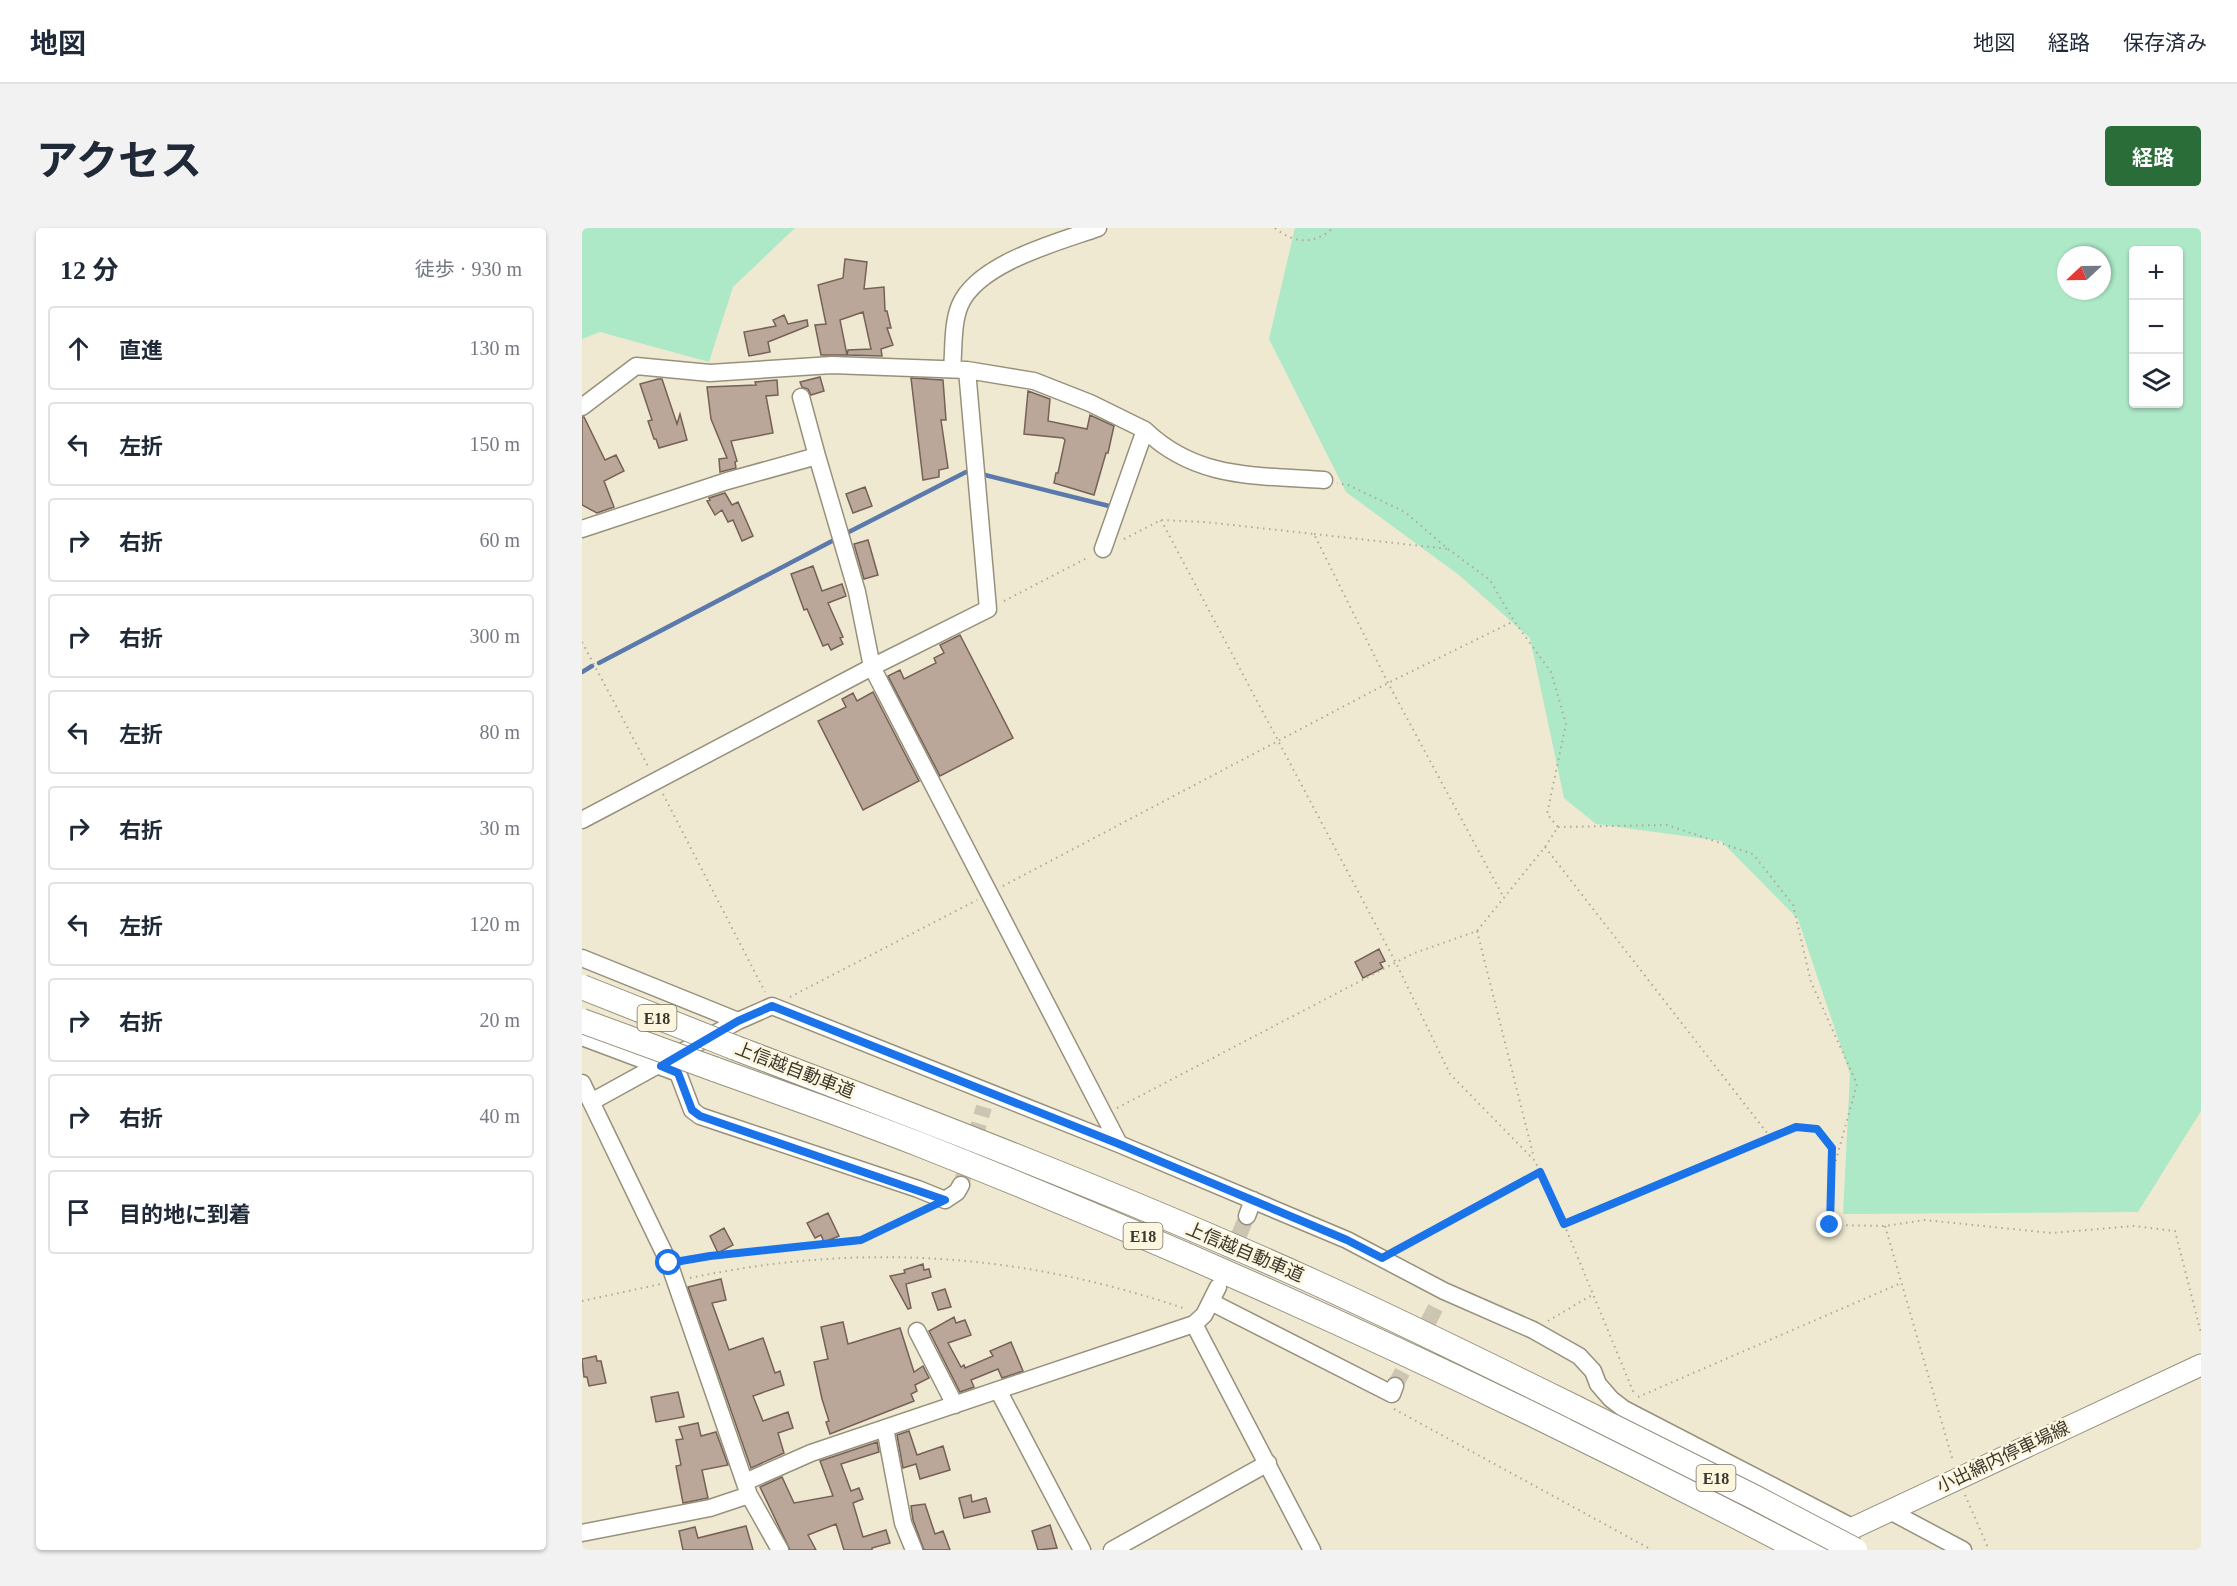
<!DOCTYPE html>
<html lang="ja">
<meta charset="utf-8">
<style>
:root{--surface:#fff;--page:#f2f2f3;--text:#1f2937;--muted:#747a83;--line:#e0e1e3;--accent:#2b6d38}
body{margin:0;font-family:"Times New Roman","Noto Sans JP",serif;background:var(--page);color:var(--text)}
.controls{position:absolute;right:18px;top:18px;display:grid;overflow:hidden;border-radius:6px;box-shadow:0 2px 4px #0004}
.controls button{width:54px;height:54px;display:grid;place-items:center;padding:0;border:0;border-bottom:2px solid var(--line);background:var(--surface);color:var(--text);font:30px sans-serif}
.compass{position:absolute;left:1475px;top:18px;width:54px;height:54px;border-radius:50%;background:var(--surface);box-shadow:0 2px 4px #0004;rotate:248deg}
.stop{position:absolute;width:18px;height:18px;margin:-14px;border:4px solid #1a73e8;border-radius:50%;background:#fff}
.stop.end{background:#1a73e8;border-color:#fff;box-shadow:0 2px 6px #0008}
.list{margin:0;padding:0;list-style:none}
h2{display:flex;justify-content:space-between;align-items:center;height:78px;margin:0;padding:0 24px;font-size:26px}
h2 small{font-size:20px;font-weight:400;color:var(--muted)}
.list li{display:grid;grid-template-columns:39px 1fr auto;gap:18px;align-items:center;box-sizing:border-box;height:84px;margin:0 12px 12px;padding:0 12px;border:2px solid var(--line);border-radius:6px}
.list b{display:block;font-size:22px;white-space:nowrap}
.list em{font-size:20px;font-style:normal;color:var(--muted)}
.icon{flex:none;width:33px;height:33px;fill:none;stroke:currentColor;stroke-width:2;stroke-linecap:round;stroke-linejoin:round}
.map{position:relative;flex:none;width:1619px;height:1322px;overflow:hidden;border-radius:6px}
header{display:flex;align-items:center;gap:36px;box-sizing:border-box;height:84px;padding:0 30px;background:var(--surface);border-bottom:2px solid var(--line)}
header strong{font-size:28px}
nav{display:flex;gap:33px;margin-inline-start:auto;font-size:21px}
.intro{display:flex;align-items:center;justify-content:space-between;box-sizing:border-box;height:144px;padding:0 36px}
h1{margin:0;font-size:42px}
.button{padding:15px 27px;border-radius:6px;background:var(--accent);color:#fff;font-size:21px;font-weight:700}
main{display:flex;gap:36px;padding:0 36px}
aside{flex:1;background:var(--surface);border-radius:6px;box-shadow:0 2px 4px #0004}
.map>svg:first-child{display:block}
</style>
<header>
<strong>地図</strong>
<nav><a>地図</a><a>経路</a><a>保存済み</a></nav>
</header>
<div class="intro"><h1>アクセス</h1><a class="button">経路</a></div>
<main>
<aside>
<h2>12 分<small>徒歩 · 930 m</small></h2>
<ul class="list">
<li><svg class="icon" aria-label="ahead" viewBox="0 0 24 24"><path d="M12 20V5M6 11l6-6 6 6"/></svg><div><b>直進</b></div><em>130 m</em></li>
<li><svg class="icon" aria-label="left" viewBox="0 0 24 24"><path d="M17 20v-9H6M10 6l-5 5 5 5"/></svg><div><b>左折</b></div><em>150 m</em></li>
<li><svg class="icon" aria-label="right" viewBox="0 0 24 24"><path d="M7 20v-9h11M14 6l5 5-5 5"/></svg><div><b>右折</b></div><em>60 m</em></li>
<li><svg class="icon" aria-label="right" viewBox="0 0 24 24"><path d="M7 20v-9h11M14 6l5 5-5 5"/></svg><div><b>右折</b></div><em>300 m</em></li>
<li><svg class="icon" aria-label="left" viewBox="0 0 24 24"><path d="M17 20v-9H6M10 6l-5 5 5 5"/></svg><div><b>左折</b></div><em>80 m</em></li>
<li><svg class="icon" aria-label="right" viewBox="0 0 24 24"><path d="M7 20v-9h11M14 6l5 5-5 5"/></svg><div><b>右折</b></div><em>30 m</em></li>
<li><svg class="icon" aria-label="left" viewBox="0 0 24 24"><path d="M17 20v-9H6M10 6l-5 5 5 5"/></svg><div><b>左折</b></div><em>120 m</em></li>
<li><svg class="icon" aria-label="right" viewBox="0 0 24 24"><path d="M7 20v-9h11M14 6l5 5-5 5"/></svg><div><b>右折</b></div><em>20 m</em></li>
<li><svg class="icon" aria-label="right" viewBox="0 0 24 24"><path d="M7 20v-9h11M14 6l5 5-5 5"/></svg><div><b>右折</b></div><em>40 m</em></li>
<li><svg class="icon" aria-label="arrive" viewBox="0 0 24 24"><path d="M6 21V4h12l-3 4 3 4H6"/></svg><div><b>目的地に到着</b></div></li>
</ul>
</aside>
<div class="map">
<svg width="1619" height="1322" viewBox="0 0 1619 1322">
<rect width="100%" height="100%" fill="#efe9d2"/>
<path fill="#ade8c7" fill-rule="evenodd" d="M0,0H213L151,59L127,134L18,104L0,111Z
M713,0H1619V883L1556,984L1261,986L1268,846L1216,691L1139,613L1014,596L982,570L948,410L877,347L764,264L687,111ZM1552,22H1596V176H1552ZM1484,27H1520V63H1484Z"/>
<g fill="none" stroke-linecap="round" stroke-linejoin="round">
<path stroke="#5c79ac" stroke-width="4.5" d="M403,247L527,278
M261,307L384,244
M17,435L252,312
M0,444L10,438"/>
</g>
<path fill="#bba69a" stroke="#756156" stroke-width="1.5" d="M263,31L285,34L282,61L302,59L303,83H305L309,100H305L311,117L299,121L300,128L265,127L266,122L289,121L281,84L258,92L265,127H239L233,97L244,96L236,57L261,50Z
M202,87L206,96L225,92L226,98L186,114L188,124L167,128L162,104L194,98L191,92Z
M238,149L242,163L229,167L226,161L220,159L218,154Z
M329,150L361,152L364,192H359L366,240L357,242V249L341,252Z
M76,151H80L95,196L98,186L105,212L77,220L74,211H72L66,193L70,192L58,156Z
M195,152L196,167L184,168L191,205L149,213L155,233L153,234L154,240L138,244L137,231L145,230L129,191L125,159L174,157L173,154Z
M446,163L468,171L466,193L505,201L508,187L532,198L526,225H524L512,267L472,255L474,245H476L483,212L481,210L442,206Z
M0,189H2L23,232L34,227L42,243L22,253L32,279L15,285L0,277Z
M283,259L290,278L271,285L264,266Z
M143,265L150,277L156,274L171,308L160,313L151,292L146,294L140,282L133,287L125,273L128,272L127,270Z
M286,312L296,347L282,351L272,316Z
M231,338L240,363L260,356L264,368L246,375L261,409L258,410L261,416L249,422L246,416L241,418L225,381L222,382L209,346Z
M378,407L431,510L358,548L306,448L318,442L322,451L354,435L352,430L362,425L358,417Z
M291,464L337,553L281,582L236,493L264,479L260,471L271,465L275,473Z
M797,721L803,733L798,735L801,740L781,750L773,734Z
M246,985L257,1008L242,1014L239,1007L233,1010L225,995Z
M142,1000L151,1017L136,1025L128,1008Z
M341,1036L342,1042L347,1041L349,1049L324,1056L329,1080L326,1081L308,1048L323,1045L322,1042Z
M139,1051L144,1072L130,1075L147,1122L181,1110L193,1145L198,1143L202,1157L171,1168L181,1193L206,1184L211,1200L196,1205L202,1225L169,1240L106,1059Z
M363,1061L369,1079L356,1082L350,1065Z
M372,1089L374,1095L383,1092L389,1107L366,1115L379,1139L382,1137L383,1140L411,1128L408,1123L429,1114L441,1143L420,1150L416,1141L389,1152L392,1159L378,1164L347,1103Z
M261,1094L266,1116L318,1100L332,1144L341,1138L347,1150L333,1157L335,1163L329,1166L332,1173L248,1206L244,1194L247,1193L240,1171L232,1134L246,1131L239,1099Z
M14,1128L15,1133H19L24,1155L7,1158L5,1149H2L0,1131Z
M96,1164L102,1189L74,1194L69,1169Z
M116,1195L119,1208L134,1204L146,1237L120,1242L126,1270L101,1275L94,1238L99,1237L94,1212L101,1211L97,1199Z
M327,1203L335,1227L361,1218L368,1242L338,1251L334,1236L321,1240L315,1207Z
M295,1214L297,1224L259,1236L269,1263L277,1260L281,1271L271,1275L281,1309L304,1302L308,1315L290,1320V1322H262L254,1296L226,1307L234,1322H208L178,1259L200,1249L212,1275L251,1268L238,1233Z
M389,1267L390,1274L404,1270L408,1284L382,1290L377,1270Z
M343,1276L353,1306L361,1303L368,1322H342L331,1292L329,1278Z
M468,1297L475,1320L456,1322L450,1303Z
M164,1298L171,1322H101L97,1303L113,1299L116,1310Z"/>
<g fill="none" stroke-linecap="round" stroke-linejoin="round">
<path stroke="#cbc5b1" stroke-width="16" stroke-dasharray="16 8" stroke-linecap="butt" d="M379,957L402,879
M638,1053L665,988
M813,1158L856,1075"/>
<g stroke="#97917c" stroke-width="19">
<path id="minor" d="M370,141C372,121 370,96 378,77C396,35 476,14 516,0
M219,169L235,228
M0,179L54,138L128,145L250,137L385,142L452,153L508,175L563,202L521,321
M563,202C615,252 674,247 742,252
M0,301L145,253L235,228L275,364L290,439L537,916
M0,592L290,439L406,381L385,142
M0,730L156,793
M0,809L96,845L110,882L118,888L336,961L363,972L375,964L379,957
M0,855L87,1035L167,1267L198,1322
M9,874L156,793L190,778L537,916L765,1012L862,1063L951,1102L997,1128L1011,1143L1016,1156L1029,1171L1042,1181L1270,1299
M665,988L671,972
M629,1074L810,1166L813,1158
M612,1096L730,1322
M335,1103L373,1177
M416,1162L500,1322
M303,1200L321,1295L332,1322
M163,1254L229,1225L612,1096L622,1087L636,1059
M1306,1282L1381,1322
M0,1305L128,1280L167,1267
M530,1322L686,1235"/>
</g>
<g stroke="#97917c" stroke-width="23">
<path id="major" d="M1224,1322L1619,1137"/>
</g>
<g stroke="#97917c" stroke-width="26">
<path id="highway" d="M151,819C346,893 542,968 732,1054C820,1094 907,1137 994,1180
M132,841C201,866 271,890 339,917C640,1036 933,1172 1219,1322"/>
</g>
<path stroke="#aea997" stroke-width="2" stroke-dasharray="1.5 4.5" stroke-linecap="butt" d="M693,0C713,16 731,17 751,0
M579,292L814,735L868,846L953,933L982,996L1053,1168
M732,306L866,321
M542,311L579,292L623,294L732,306L806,455L922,670
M422,373L507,329
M0,414L67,540
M81,566L183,764
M976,599L1085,597L1171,626L1211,677L1229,754L1275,856L1251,943
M963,619L1189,910
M421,658L806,455L932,393
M895,703L952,930
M208,769L395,672
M535,880L830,726L895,703L963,619L976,599L965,586L984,496L969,444L932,393L908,352L866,321L823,284L766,257L755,255
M982,996L1214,899L1235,901L1250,920L1248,997L1303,998L1343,992L1469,1005L1552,998L1593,1003L1619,1105
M1303,998L1371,1233
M816,1021L958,943
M104,1032L279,1012L345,981
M108,1050C277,1014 441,1025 604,1081
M0,1073L79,1056
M966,1093L1010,1067
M1056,1169L1319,1055
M812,1181L1070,1322
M1383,1267L1407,1322"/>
<use href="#minor" stroke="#fff" stroke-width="16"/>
<use href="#major" stroke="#fff" stroke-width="21"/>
<use href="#highway" stroke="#fff" stroke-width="24"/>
<g stroke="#97917c" stroke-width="26" stroke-linecap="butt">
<path id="highway-bridge" d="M0,759L151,819
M0,793L132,841
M994,1180L1172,1269L1273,1322"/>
</g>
<use href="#highway-bridge" stroke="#fff" stroke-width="24"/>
</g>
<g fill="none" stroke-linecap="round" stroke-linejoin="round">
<path stroke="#1a73e8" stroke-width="8" d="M87,1035L128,1028L279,1012L363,972L118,888L110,882L96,845L79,838L156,793L190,778L537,916L765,1012L800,1030L958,944L982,996L1214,899L1235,901L1250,920L1248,997"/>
</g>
<g text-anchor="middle" stroke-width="5" stroke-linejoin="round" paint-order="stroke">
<g fill="#fdf6df" stroke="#747063" stroke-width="1.5">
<rect x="55.5" y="777" width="39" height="26" rx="4.5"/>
<rect x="541.5" y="995" width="39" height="26" rx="4.5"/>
<rect x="1114.5" y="1237" width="39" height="26" rx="4.5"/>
</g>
<g font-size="16" font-weight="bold" fill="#39362e">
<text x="75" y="796">E18</text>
<text x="561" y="1014">E18</text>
<text x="1134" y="1256">E18</text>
</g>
<g font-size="18" fill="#39362e" stroke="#fdf6df">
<text transform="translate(213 842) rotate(21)" y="6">上信越自動車道</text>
<text transform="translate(663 1024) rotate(23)" y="6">上信越自動車道</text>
<text transform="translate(1421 1229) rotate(-25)" y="6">小出綿内停車場線</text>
</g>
</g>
</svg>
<div class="controls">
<button>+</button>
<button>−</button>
<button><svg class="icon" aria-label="layers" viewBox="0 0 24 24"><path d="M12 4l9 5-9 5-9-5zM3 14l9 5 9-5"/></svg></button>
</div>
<svg class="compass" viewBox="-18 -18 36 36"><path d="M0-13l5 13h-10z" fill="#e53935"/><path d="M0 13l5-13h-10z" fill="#747a83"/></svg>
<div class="stop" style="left:87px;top:1035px"></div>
<div class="stop end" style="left:1248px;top:997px"></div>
</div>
</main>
